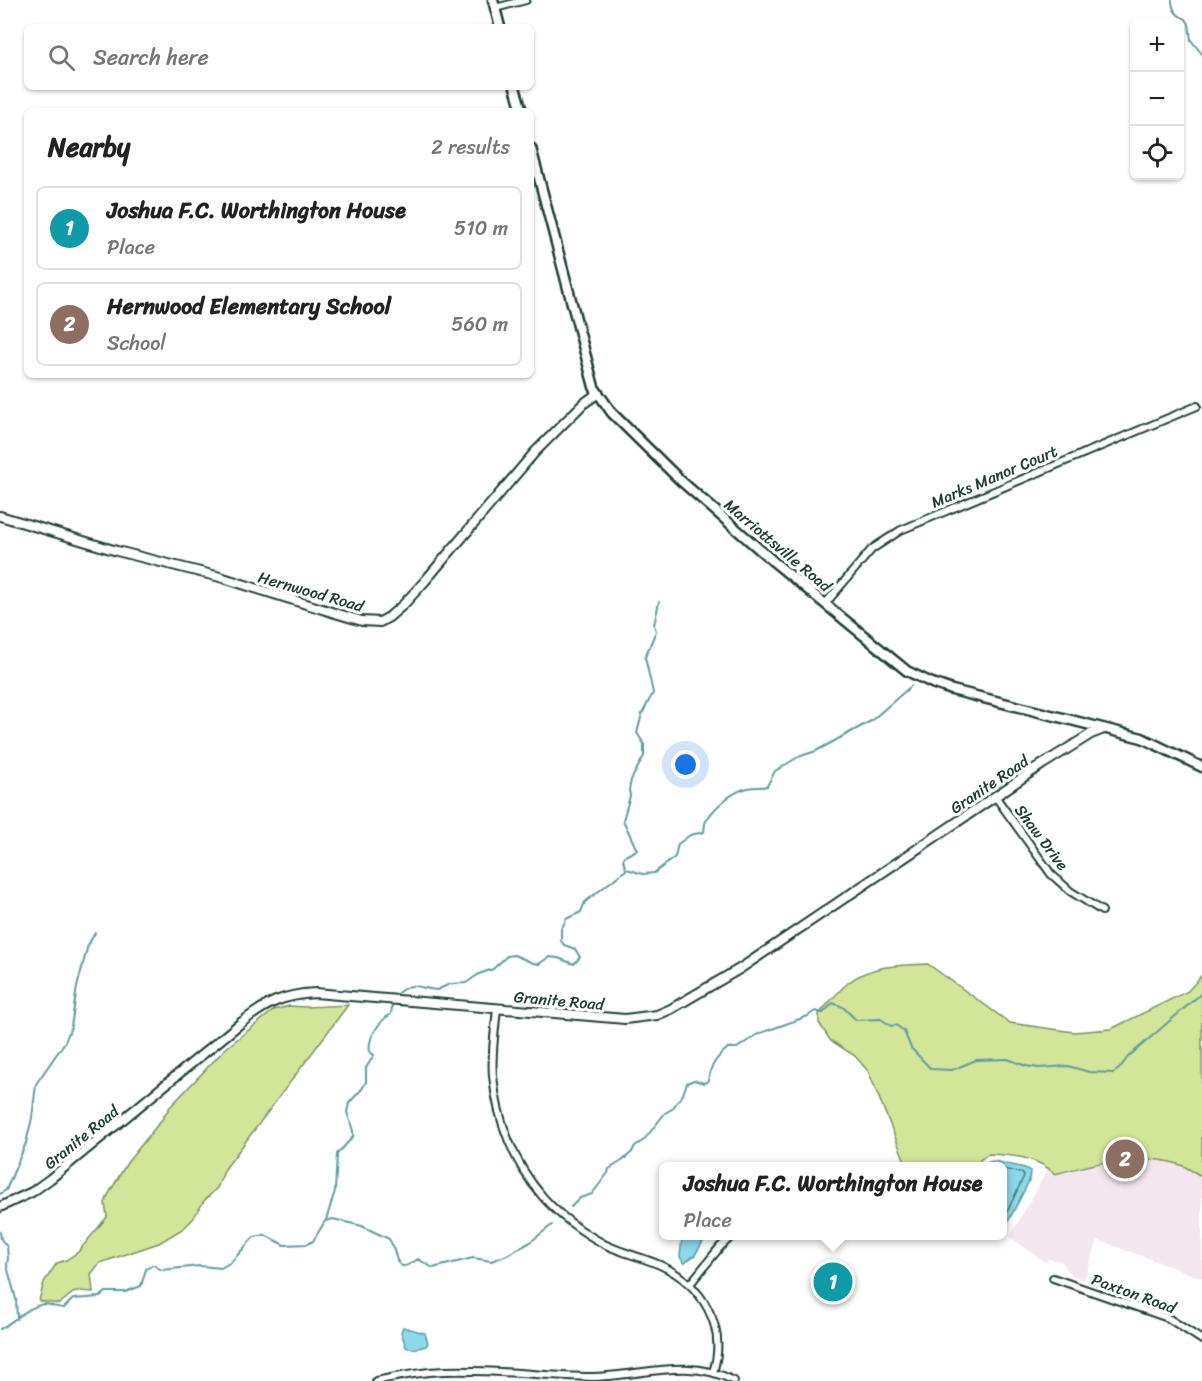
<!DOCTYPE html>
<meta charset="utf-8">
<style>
:root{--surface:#fff;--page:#f6f6f6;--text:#222;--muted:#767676;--line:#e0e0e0;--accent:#7c3aed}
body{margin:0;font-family:Sriracha,sans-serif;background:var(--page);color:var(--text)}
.controls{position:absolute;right:18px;top:18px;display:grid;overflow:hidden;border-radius:9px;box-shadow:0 2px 4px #0004}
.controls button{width:54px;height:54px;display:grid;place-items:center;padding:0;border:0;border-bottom:2px solid var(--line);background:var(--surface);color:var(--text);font:30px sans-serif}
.you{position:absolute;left:686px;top:765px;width:21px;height:21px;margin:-15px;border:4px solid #fff;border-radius:50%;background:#1a73e8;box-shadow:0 0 0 9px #1a73e833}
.badge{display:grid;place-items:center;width:39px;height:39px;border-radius:50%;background:var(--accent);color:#fff;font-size:20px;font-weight:700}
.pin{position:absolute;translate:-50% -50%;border:3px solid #fff;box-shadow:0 2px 6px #0006}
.popup{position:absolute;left:659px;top:1162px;width:348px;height:78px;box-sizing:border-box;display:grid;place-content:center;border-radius:9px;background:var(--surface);filter:drop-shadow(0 2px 4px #0005);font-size:20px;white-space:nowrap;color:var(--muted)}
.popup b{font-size:22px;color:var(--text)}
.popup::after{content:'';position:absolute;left:50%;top:100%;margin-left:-12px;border:12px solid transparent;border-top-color:var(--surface)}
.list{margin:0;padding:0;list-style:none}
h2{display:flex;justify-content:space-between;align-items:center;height:78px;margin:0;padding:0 24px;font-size:26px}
h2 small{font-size:20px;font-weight:400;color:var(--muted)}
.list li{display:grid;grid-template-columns:39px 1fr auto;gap:18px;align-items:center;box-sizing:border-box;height:84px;margin:0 12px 12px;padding:0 12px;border:2px solid var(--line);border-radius:9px}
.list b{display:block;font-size:22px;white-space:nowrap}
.list p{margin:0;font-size:20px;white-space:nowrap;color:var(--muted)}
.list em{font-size:20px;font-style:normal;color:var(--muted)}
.icon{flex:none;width:33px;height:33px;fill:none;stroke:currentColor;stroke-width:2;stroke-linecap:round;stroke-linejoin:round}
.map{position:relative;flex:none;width:1202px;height:1381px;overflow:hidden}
.search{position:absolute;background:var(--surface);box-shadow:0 2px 4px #0004;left:24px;top:24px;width:510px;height:66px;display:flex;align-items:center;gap:15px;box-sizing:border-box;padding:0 21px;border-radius:9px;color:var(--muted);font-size:22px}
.panel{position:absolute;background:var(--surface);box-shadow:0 2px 4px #0004;left:24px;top:108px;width:510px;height:270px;border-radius:9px}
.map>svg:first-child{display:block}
</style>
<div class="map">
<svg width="1202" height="1381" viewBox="0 0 1202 1381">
<rect width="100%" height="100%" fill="#fff"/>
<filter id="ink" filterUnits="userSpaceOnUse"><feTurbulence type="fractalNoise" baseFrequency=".0167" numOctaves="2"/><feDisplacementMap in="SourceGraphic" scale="12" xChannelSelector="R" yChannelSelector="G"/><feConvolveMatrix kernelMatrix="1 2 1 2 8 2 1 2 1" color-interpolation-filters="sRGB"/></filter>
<g filter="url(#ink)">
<path fill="#f4e6ee" d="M1202,1057V1278L1098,1240L1084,1280L1072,1275L1061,1261L1050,1259L1045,1262L1010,1237L1051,1163Z"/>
<path fill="#d3e599" stroke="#799166" stroke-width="1.5" d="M928,964L1010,1023L1074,1032L1111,1029L1188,991L1202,975V1176C1195,1173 1188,1168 1181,1165C1140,1151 1095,1163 1055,1174C1038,1157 1012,1155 988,1154L980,1160L979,1166H907L868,1071L855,1056L830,1040L819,1023V1014C828,1004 837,992 848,983C870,965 900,965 928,964Z
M348,1005L225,1169L217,1188L204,1201L193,1219L184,1228L159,1243L100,1263L91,1274L93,1292L79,1291L73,1293L59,1304L39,1301L44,1282L57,1263L66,1260L78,1252L107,1217L105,1203L108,1195L127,1163L163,1118L169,1108L226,1048L274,1010L289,1006L306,1007Z"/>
<path fill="#8bd9ea" stroke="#609ba1" stroke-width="1.5" d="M994,1161L1025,1168L1030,1171L1029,1181L1009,1220L1003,1218L1002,1166H986L989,1162Z
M682,1236H701L704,1240L695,1255L684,1263L680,1257Z
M403,1327L425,1333L428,1343L426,1346L414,1349L406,1347L401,1332Z"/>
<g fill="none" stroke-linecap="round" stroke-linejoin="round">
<path stroke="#4a7b7d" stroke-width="1.5" d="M1002,1169L1022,1173L1024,1176L1007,1212L1002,1214"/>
<path stroke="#609ba1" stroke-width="2" d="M1172,0C1172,10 1177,16 1186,19L1189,24L1191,40L1202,54
M626,869L623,860L625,856L637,850L623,820L630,796L629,790L631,780L644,756V744L637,733L642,714L653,693L645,657L656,631L654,625L659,602
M394,996C413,979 416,988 437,990L450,984L466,983L479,974L493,969L507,956L514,955L533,963L539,964L549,957L558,958L574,964L580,957L575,949L564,945L561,941V929L564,924L566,919L581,912L585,902L627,869L643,874L654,873L675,857L678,844L690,835L704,832C705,827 704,823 707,819C716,806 733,791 748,788C755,786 761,788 767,786L775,771L798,757L816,751L871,721L911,686
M0,1194L6,1190L26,1143L32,1118L36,1084L65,1042L71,1027L77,987L88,945L95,933
M571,1207L580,1198L592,1194L608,1173L609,1169L622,1161L632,1152L635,1146L644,1140L665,1113L672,1109L683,1094L687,1083L694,1080L704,1083L708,1081C709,1068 718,1056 728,1048H737L758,1034L808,1016L815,1011L823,1013L833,1003L843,1007L856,1020L881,1019L891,1026L896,1025L904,1031L911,1048L931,1069L952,1070L976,1060L1008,1059L1026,1066L1039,1068L1068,1066L1089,1072L1113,1073L1119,1069L1128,1057L1202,993
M326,1220L335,1191L337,1154L353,1137V1131L347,1112L349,1103L362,1089L366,1082V1068L374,1055L370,1052C367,1039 379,1021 391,1014L392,1006
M0,1232L1,1239L7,1247L8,1258L7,1266L16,1299L17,1319
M0,1329C13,1322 29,1306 44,1304C50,1304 57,1308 64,1308L73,1299L100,1297L106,1292H125L141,1286L146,1269L153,1265L162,1270L200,1266L221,1268L231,1262L254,1237L265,1235L284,1245L307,1244L313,1241L325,1221L333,1219L362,1226L389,1239C400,1254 391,1278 418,1259L433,1268L473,1258L491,1261L505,1256L529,1243L552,1225"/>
<g stroke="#1f3d34" stroke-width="10">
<path id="minor" d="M495,8L526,0
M825,604L872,549L901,530L1197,406
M995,796L1051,874L1070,891L1102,911
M497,1008C495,1031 491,1054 493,1076C497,1120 514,1164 543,1197C560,1216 582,1232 604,1244C622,1253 642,1257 660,1265C702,1284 728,1327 713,1372
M1053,1278L1168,1318L1202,1340
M690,1284L720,1247L732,1236
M376,1381C399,1376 421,1372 444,1371C493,1369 542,1376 591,1377C640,1377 687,1356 734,1381"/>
</g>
<g stroke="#1f3d34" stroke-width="12">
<path id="tertiary" d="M0,516L117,551L220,577L335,613L362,621L380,622L389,617L404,604L425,581L535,452L583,404L597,394
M0,1207L32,1192L50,1179L242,1022C267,1003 282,995 315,993L625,1019L657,1015L671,1009L741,968L1043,764L1091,734L1104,729"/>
</g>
<g stroke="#1f3d34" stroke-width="13">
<path id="secondary" d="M493,0L500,27
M515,87L522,111
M531,148L594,387L612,413L680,480L774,562L907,671L932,683L952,690L1142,738L1202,767"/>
</g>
<use href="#minor" stroke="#fff" stroke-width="6"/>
<use href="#tertiary" stroke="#fff" stroke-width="8"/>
<use href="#secondary" stroke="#fff" stroke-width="8"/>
</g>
</g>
<g text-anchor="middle" stroke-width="6" stroke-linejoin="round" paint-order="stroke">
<g font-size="16" fill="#1f3d34" stroke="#fff">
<text transform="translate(994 476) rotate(-23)" y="6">Marks Manor Court</text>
<text transform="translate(778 545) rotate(40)" y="6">Marriottsville Road</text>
<text transform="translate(311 591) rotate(16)" y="6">Hernwood Road</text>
<text transform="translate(989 784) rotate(-34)" y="6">Granite Road</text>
<text transform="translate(1042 837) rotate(53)" y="6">Shaw Drive</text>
<text transform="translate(559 1000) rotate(5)" y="6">Granite Road</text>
<text transform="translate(81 1137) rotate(-39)" y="6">Granite Road</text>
<text transform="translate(1134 1293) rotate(20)" y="6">Paxton Road</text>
</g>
</g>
</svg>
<div class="controls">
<button>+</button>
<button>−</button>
<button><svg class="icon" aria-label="locate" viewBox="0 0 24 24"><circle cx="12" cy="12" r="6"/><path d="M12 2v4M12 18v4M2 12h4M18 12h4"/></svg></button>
</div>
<div class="you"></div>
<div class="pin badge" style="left:833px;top:1282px;background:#0f9aa8">1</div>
<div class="popup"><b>Joshua F.C. Worthington House</b>Place</div>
<div class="pin badge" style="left:1125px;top:1159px;background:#8d6e63">2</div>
<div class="search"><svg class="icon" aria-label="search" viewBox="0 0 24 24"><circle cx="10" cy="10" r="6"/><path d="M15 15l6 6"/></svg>Search here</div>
<section class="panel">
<h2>Nearby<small>2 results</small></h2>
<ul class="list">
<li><span class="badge" style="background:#0f9aa8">1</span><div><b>Joshua F.C. Worthington House</b><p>Place</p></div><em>510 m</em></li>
<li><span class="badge" style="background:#8d6e63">2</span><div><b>Hernwood Elementary School</b><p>School</p></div><em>560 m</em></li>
</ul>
</section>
</div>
